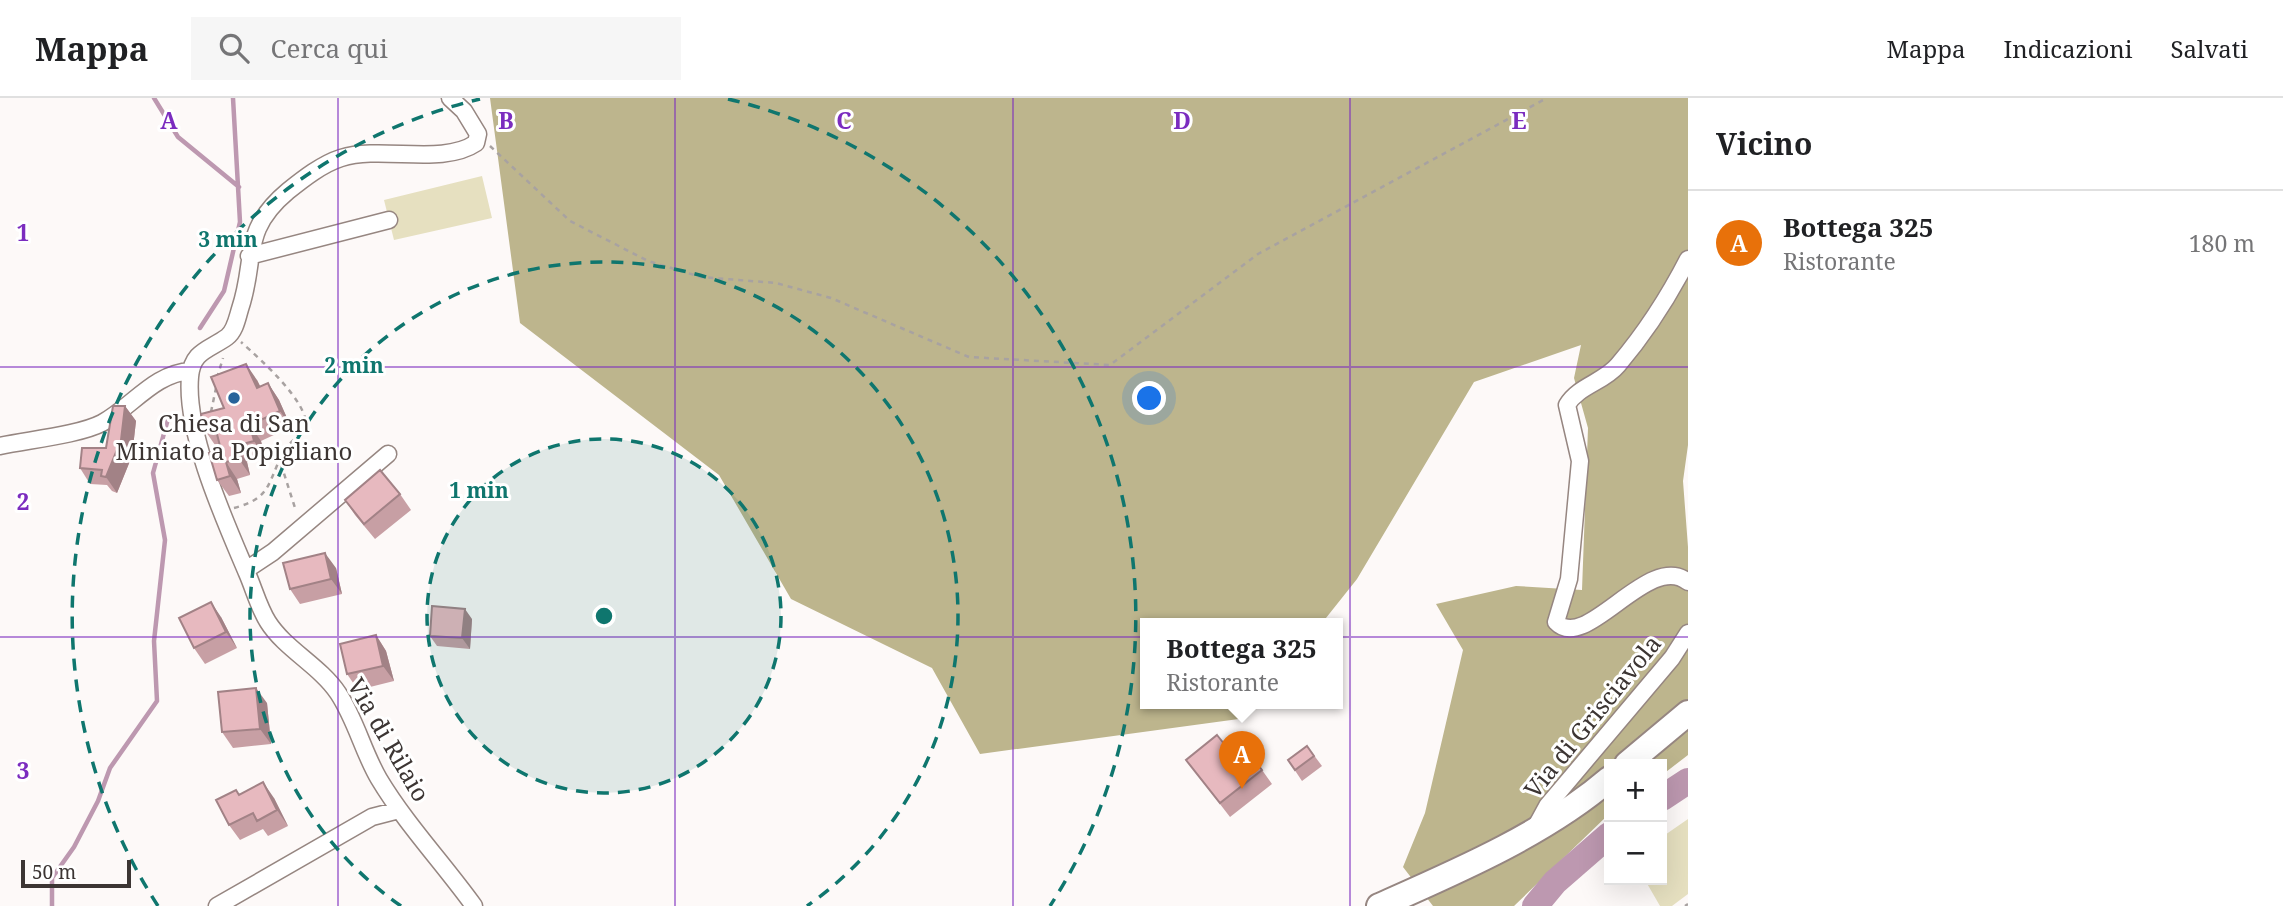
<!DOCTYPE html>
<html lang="it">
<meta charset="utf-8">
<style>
:root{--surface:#fff;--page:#f6f6f6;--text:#202124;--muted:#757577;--line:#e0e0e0;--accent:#ea580c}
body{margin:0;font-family:"Noto Serif",serif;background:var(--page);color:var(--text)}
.controls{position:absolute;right:21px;bottom:21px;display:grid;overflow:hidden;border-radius:0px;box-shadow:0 7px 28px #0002}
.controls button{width:63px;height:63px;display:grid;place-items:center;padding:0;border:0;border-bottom:2px solid var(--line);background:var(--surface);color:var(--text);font:35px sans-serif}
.scale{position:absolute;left:21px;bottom:18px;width:110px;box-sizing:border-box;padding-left:7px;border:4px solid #3c3533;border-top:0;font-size:19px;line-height:24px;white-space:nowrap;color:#3c3533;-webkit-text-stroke:5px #fff;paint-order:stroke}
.you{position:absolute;left:1150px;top:301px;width:24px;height:24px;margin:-18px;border:5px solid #fff;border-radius:50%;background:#1a73e8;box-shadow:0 0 0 10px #1a73e833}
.badge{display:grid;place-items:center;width:46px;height:46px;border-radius:50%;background:var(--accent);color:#fff;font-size:23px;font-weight:700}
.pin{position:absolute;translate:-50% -58px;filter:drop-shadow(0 2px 4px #0008)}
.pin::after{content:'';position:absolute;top:37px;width:24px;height:21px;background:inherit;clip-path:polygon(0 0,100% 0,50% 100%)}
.popup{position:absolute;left:1140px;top:520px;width:203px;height:91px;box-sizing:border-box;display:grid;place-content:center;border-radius:0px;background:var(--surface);filter:drop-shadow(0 2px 5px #0005);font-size:23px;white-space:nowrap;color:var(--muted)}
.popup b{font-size:26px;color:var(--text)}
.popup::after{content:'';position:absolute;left:50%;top:100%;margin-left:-14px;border:14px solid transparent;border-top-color:var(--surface)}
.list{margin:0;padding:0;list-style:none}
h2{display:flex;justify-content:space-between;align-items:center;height:91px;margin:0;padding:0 28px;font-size:30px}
h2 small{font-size:23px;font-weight:400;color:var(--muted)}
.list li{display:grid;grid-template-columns:46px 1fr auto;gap:21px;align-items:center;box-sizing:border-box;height:105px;padding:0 28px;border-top:2px solid var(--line)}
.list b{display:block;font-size:26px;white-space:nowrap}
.list p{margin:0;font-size:23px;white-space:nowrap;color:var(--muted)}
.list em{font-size:23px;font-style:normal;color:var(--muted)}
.icon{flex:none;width:38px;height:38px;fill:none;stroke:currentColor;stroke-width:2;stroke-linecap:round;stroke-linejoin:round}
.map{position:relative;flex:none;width:1688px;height:808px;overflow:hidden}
header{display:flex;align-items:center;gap:42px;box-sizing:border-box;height:98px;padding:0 35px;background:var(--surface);border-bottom:2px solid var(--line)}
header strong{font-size:33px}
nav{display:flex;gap:38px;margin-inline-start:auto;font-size:24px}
.search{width:490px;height:63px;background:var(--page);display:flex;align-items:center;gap:18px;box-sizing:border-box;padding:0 24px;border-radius:0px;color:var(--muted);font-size:26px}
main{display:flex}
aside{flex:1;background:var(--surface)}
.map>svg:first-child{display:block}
</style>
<header>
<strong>Mappa</strong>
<div class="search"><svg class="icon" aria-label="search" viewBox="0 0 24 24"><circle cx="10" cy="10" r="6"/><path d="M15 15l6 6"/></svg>Cerca qui</div>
<nav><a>Mappa</a><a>Indicazioni</a><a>Salvati</a></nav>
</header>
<main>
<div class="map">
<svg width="1688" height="808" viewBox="0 0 1688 808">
<rect width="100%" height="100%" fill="#fdf9f8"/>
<path fill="#e6e0c0" d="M482,78L492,120L394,142L384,102Z
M1688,721V796L1672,808H1660L1645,782H1662V739Z"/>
<path fill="#bdb58d" d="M490,0H1688V347L1683,383L1688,449V657L1662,677V666H1609V716L1514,808H1433L1403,769L1425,715L1463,552L1436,506L1516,488L1582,492L1588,330L1574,280L1581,247L1474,284L1357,481L1322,525H1146V605H1258L1246,620L980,656L932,570L791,501L719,377L520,225Z"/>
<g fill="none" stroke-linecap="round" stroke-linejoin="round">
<path stroke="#bd98b0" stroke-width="4.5" d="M154,0L178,39L239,89
M200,230L224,193L240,124L233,0
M52,808V780L74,749L98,703L110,670L157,603L154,543L165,442L153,375L168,321"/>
<path stroke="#bd98b0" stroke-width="26" d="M1662,700L1688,683
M1535,808L1555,784L1609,737"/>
<g stroke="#968681" stroke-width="19">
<path id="street" d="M450,0L464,13L478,36L476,45C442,68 382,47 341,60C322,66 303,81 288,93C240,133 257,161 240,211C237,221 235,233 227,239C209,252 192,253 190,279C185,335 225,423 247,475C254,491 259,510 268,524C285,551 320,568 338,595C356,622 363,654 379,681C406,726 443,765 474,808
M249,158L389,122
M1688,161C1668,200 1646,234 1618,267C1604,284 1578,288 1567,307L1580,363L1569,481L1556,524C1586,556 1649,452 1688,484
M0,348C27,342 79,337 102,325C132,309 154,275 191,273
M246,472L273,454L388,356
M1535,730L1547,708L1672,560L1688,535
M217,808L372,719L399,712"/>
</g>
<g stroke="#968681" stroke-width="28">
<path id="primary" d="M1627,666L1688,615
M1379,808C1456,774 1545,736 1609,681"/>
</g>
<path stroke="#a8a2a1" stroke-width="2.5" stroke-dasharray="5 5" stroke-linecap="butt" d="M490,48L570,123L648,163L701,179L776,185L831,200L969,259L1110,267L1258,156L1547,0
M217,280L223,260
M211,314L216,290
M281,366L296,413
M234,410C272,400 267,385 283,355C288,345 299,338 306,330C310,305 260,261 241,244
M1685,808L1688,806"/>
<use href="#street" stroke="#fff" stroke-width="16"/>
<use href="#primary" stroke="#fff" stroke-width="24"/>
</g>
<path fill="#c79fa4" d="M257,282L260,288L268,285L279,302L291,329L261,343L265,359L247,364L250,377L237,381L241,395L229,398L217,382L221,352L219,346L215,347L204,331L224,310Z
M125,308L136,323L132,358L117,395L112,393L107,387L90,386L80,370L106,350Z
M400,396L411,412L375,441L355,417L345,402Z
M336,470L342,496L300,506L290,491Z
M221,519L237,550L205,566L194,550Z
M472,521L470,551L437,548L430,538Z
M376,537L386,553L394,583L358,592L347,576Z
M267,605L271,646L233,650L222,634Z
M1307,648L1322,668L1302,683L1288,662Z
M1233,657L1262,672L1272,686L1230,719L1186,662Z
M236,692L239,697L274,700L288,728L268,738L263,731L240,742L229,727Z"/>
<path fill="#a28286" d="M246,266L257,282L269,306L257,290Z
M268,285L279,302L291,329L280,313Z
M125,308L136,323L132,358L117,395L106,379Z
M250,327L261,343L265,359L254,343Z
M235,348L247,364L250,377L239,361Z
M226,364L237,381L241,395L230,378Z
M325,455L336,470L342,496L331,481Z
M211,504L221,519L237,550L226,534Z
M465,511L472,521L470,551L462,540Z
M376,537L386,553L394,583L383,568Z
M256,590L267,605L271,646L260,631Z
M263,684L274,700L288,728L277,712Z"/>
<path fill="#e7b9bf" stroke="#a28286" stroke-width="2" d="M246,266L257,290L268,285L280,313L250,327L254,343L235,348L239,361L226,364L230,378L217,382L209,355L221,352L215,328L204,331L201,316L224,310L211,279Z
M113,308H125L121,342L106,379L101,378L102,372L80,370L82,350H106Z
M380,372L400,396L364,426L345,402Z
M325,455L331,481L290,491L283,465Z
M211,504L226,534L194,550L179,520Z
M432,508L465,511L462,540L430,538Z
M376,537L383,568L347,576L340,546Z
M256,590L260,631L222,634L218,594Z
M1217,637L1233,657L1244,649L1262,672L1220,705L1186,662Z
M1307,648L1314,658L1295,672L1288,662Z
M263,684L277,712L257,723L253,715L229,727L216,702L236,692L239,697Z"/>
<path fill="none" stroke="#7b2cbf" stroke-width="2" stroke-opacity="0.55" d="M338,0V808M675,0V808M1013,0V808M1350,0V808M0,269H1688M0,539H1688"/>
<circle cx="604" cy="518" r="177" fill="#0f766e" fill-opacity=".12"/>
<g fill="none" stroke="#0f766e" stroke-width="3.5" stroke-dasharray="12 9">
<circle cx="604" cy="518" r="177"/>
<path d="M401 808A354 354 0 1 1 807 808"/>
<path d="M158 808A532 532 0 0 1 480 1M728 1A532 532 0 0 1 1050 808"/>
</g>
<circle fill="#28639a" stroke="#fff" stroke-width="2.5" cx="234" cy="300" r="7"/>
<g text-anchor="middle" stroke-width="6" stroke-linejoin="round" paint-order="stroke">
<g font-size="24" fill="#3c3533" stroke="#fff">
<text x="234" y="334">Chiesa di San<tspan x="234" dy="28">Miniato a Popigliano</tspan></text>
</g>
<g font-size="24" fill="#3c3533" stroke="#fff">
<text transform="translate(1593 619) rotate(-51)" y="8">Via di Grisciavola</text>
<text transform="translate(388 642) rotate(60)" y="8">Via di Rilaio</text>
</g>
</g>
<g font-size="23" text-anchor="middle" font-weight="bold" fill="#7b2cbf" stroke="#fff" stroke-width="6" stroke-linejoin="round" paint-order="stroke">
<text x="169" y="31">A</text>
<text x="506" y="31">B</text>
<text x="844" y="31">C</text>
<text x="1182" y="31">D</text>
<text x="1519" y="31">E</text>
<text x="23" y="143">1</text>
<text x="23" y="412">2</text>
<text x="23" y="681">3</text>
</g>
<circle cx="604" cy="518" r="10" fill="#0f766e" stroke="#fff" stroke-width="3.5"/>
<g font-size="21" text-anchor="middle" font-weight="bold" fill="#0f766e" stroke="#fff" stroke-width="6" stroke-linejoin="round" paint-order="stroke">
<text x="228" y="149">3 min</text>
<text x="354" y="275">2 min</text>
<text x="479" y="400">1 min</text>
</g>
</svg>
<div class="controls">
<button>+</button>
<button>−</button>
</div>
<div class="scale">50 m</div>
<div class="you"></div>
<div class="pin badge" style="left:1242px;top:691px;background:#e8710a">A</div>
<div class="popup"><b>Bottega 325</b>Ristorante</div>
</div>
<aside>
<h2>Vicino<small></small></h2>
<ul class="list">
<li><span class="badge" style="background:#e8710a">A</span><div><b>Bottega 325</b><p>Ristorante</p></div><em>180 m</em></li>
</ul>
</aside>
</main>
